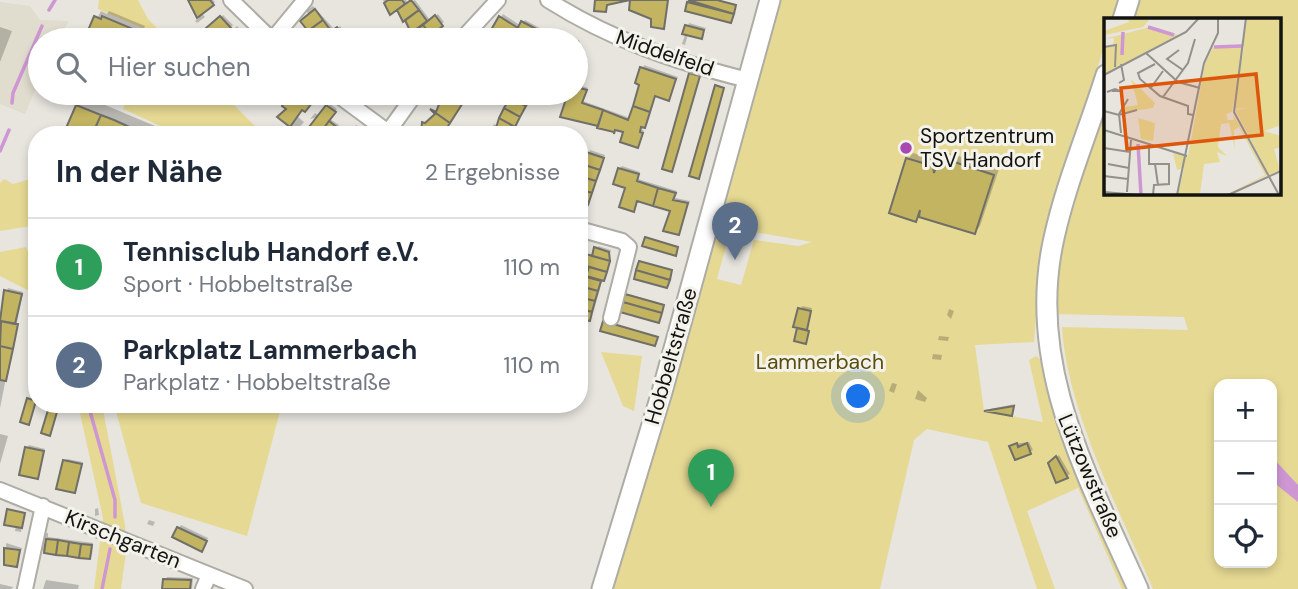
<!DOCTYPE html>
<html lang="de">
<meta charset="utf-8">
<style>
:root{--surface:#fff;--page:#f2f2f3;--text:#1f2937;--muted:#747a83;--line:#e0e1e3;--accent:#111827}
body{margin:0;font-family:"DM Sans",sans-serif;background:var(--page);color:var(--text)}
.controls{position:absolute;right:21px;bottom:21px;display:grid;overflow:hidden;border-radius:14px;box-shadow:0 4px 10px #0003}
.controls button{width:63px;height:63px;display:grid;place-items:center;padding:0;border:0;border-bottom:2px solid var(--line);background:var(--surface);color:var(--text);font:35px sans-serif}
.you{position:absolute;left:859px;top:397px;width:24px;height:24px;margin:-18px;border:5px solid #fff;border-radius:50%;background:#1a73e8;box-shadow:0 0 0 10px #1a73e833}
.badge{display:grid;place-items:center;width:46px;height:46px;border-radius:50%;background:var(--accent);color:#fff;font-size:23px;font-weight:700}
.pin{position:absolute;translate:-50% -58px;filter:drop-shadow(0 2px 4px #0008)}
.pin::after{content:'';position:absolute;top:37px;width:24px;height:21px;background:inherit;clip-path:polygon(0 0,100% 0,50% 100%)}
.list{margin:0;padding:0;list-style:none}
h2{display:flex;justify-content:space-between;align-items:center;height:91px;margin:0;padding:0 28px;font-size:30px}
h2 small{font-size:23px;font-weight:400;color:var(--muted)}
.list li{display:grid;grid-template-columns:46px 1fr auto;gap:21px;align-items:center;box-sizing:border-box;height:98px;padding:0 28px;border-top:2px solid var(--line)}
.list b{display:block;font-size:26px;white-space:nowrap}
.list p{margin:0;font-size:23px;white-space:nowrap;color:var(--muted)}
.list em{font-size:23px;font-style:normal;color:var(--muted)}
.icon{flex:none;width:38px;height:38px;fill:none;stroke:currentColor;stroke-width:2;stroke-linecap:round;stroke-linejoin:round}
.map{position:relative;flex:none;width:1298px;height:589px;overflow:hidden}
.search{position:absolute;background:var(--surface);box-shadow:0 4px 10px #0003;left:28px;top:28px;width:560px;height:77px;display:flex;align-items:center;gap:18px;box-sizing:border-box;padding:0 24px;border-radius:38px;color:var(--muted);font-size:26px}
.panel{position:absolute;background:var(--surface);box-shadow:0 4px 10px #0003;left:28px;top:126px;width:560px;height:287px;border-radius:28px}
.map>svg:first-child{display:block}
</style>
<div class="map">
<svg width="1298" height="589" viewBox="0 0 1298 589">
<rect width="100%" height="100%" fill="#e7e5de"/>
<path fill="#e0ddce" d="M0,2L30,6L40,20L69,21L57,40H40V78L25,114L0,104Z"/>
<path fill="#e6d994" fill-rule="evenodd" d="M99,0H138L148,19L169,40H143L145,29L98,9Z
M780,0H1120L1113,19H1106L1105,44L1042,240L1034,342L975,345L984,411L1043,422L1029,360L1036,356L1044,363L1056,420L1129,589H1122L1078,488L1027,511L1055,589H1037L988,442L927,429L914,440L880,589H611L711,232L729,235L717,279L741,285L754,240L798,246L812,242L720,226Z
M1135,0H1298V589H1153C1120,511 1067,411 1062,327L1188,330L1184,317L1053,314L1060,237L1105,96L1106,192H1279V19H1129ZM1219,384H1272V563H1219Z
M129,93H222L264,135H165L167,129L123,109Z
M37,177V225L0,231V183L4,179L13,184Z
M26,247L37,275V295L0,276V252Z
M601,352L642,356L634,411L623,406Z
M78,404H102L125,525L126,552L121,589H94L103,518Z
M114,404H282L247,536L141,503Z"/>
<path fill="#ce97d4" d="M1272,457L1298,485V502L1272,481Z"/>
<path fill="#0003" d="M189,0H213L215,2L201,13L205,17L197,23L195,21L199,18Z
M383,0H406L408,3L415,0L430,20L438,14L444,22L421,40H411L416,37L410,23L400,14L398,6L390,13Z
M689,0H719L736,5L731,21L687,10Z
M313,6L335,30L340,26L348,37L353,33L359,40H328L324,35L317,40L304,19L309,15L306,11Z
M101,11L107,14L109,11L145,26L139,40H86Z
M503,14L521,26L525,20L560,39L564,32L580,41L576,49V40H522L514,36L512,40H496L500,33L494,30Z
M223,15L233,25L226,32L228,34L237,26L242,31L235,38L231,34L225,40H219L208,28Z
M689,23L706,28L701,37L688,34L685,45L682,44Z
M0,27L12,31L0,62Z
M644,65L678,77L668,99L656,95L647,124L642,125L641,129L644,131L638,146L626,131L562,116L570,93H576V84L588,88L583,101L630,118Z
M295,93H319L297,116L304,122L297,130L281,118L288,108L284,105Z
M449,93H474L470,97L467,95L441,135H423Z
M515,93L533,94L508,135H488L494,124L499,126Z
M86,97L167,131L165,135H65L78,106Z
M330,104L337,109L330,119L339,125L333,135L321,134L312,127L319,117L310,119L315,113L320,116Z
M356,125L361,128L357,135H349Z
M590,150L605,155L583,215L579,213V182Z
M946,152L999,169L980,226L975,232L921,215L916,220L908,159L913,153L939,161Z
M622,166L640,172L638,179L677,191L675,198L690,201L678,233L672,210L638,200L634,210L619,169Z
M598,246L611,250L592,317L583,318L579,323V300L591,265L588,255L594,254Z
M8,288L23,292L0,408V335L3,320L0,318Z
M628,294L664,304L660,320L627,295Z
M802,306L812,308L805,342L796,339Z
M949,309L954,311L951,319L947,315Z
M939,336L949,337L948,341L938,340Z
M933,354L942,355L941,360L932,359Z
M892,383L897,384L894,393L889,391Z
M918,390L927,398L925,402L915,399Z
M1015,404L1011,414L989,410L990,409Z
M0,434L8,436L0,464Z
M1029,442L1033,450L1016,458L1014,444Z
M29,445L45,449L37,477L27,448Z
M1059,455L1070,474L1057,481L1050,463Z
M67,459L83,462L75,491L64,461Z
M98,508L99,515L95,516V509Z
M9,510L25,513L21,532L15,531L16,525Z
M149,520L155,522L153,526L147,524Z
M181,525L208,538L204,547L179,528Z
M45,533H48V537L93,543L92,555L89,558L42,551Z
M6,543L22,548L17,565L6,563Z
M167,577L193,578L192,589H163Z
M46,580L79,585L78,589H43Z
M0,584L13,587L12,589H0Z"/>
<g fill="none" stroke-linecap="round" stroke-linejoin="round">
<path stroke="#ce97d4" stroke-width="3.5" d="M49,10L55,0
M12,103L13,93L42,26
M0,151L9,130
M88,404L115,500V517
M102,589L110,549"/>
</g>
<path fill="#c3b461" stroke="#706f68" stroke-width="2" d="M188,0H210L214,5L197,18Z
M388,0H402L405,4L390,15L384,3Z
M411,0L419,10L403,22L397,10Z
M595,0H630L607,5L606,12L594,11Z
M668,0L664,29L651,27V19L629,10L630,0Z
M688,0H717L736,5L734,14Z
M687,2L734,14L731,23L685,11Z
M315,9L323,20L308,31L300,21Z
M419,10L427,21L411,33L405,20Z
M435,15L443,26L431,35L423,25Z
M94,16L101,19L102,16L140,32L137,40H84Z
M220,16L232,29L228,33L231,37L227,40H217L206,28Z
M499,16L518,28L512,40H494L497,34L491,30Z
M323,20L331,31L315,40L313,34L308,31Z
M521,21L557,40L513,38Z
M423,25L431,35L424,40H415L410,34Z
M685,25L704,30L702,39L682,34Z
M337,27L345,38H321L331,31Z
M640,67L676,79L669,101L655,96L650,112L633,106L639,85L635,83Z
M689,73L700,76L672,172L662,169Z
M715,85L724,88L699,179L689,176Z
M576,87L587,90L582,103L603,110L598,126L560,117L568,93H576Z
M85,93H115L110,103Z
M291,93L296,97L299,93H310L316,98L305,112L302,110L290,127L277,117L286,109L282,106Z
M445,93H460L470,100L466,98L450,123L430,109L436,112L441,99L438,97Z
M513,93H525L532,96L526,106L510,98Z
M510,98L526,106L520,117L504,108Z
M76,105L101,115L92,135H63Z
M326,105L336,112L319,134L309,127Z
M633,106L650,112L645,128L641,127L640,132L643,133L638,148L620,142L623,132L615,130L614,134V132L597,128L603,110L628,120Z
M504,108L520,117L515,127L499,118Z
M430,109L450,123L442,135H421L422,122L425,123L435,114Z
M101,115L114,120L147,135H92Z
M499,118L515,127L511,135L490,127L496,128Z
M329,121L338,128L334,135H319Z
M586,152L604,158L600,170L582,164Z
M939,157L994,175L975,234L919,217L920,210L916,222L889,213L906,158L933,166L934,173Z
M582,164L600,170L596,181L579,176Z
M618,168L639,174L637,181L658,188L653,206L637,201L634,212L619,207L625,188L613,184Z
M579,176L596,181L592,193L579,189Z
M658,188L676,193L673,200L688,203L679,235L663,231L670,211L653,206Z
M579,189L592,193L588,205L579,202Z
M645,237L678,247L676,256L642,246Z
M594,247L609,252L610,261L592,256Z
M586,254L610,261L607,272L583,265Z
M639,261L672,270L670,280L636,270Z
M589,267L607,272L604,281L586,276Z
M636,270L670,280L667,288L634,279Z
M583,276L601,281L598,291L580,286Z
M580,286L598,291L595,301L579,297Z
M4,290L22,294L15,324L0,321Z
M625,294L664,305L662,313L623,302Z
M579,297L595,301L592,312L579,308Z
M623,302L662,313L659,323L620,312Z
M579,308L592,312L590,321L582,319L579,325Z
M798,308L811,311L807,330L793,327Z
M1,321L18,324L13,349L0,346Z
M603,321L658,337L655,346L600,331Z
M797,328L809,331L806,344L794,341Z
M0,346L13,349L6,381L0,380Z
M27,398L36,401L29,425L20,422Z
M1014,406L1012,416L984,411Z
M48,410L57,412L50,436L41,433Z
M1017,443L1018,447L1027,443L1031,454L1015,460L1009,446Z
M25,447L44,451L38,479L19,475Z
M1056,456L1068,478L1056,483L1048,463Z
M63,460L82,464L75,493L56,489Z
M7,509L25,513L22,528L4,525Z
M177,527L207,541L202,552L172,537Z
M46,539L58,540L56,555L44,553Z
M58,540L69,542L67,556L56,555Z
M69,542L81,544L79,558L67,556Z
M81,544L92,545L90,559L79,558Z
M4,548L20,550L17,567L4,565Z
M163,579L191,580L190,589H162Z"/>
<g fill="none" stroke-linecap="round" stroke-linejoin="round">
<g stroke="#adaca5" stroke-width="18">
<path id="street" d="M231,0L272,40
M548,0C611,40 676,62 748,80
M272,40L305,0
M461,40L498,0
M335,93L392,135
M388,132L416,93
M579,229L622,241L629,247L611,318
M0,490L245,589
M25,589L43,506
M203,589L209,575"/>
</g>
<g stroke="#adaca5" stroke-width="23">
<path id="secondary" d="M1123,19L1129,0
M1106,75C1089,129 1066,183 1054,238C1025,365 1088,477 1138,589
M602,589L662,392L770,0"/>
</g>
<use href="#street" stroke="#fff" stroke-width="14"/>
<use href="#secondary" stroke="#fff" stroke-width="19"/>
</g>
<circle fill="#a849b2" stroke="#f4f3eb" stroke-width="2.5" cx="906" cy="148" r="7"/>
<g text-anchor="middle" stroke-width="6" stroke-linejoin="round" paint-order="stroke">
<g font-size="21" fill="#131310" stroke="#f4f3eb">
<text transform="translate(665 53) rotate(19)" y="7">Middelfeld</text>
<text transform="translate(671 356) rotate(-74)" y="7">Hobbeltstraße</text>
<text transform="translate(1090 476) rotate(67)" y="7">Lützowstraße</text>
<text transform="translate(123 539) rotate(22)" y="7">Kirschgarten</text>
</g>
<g font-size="21" fill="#131310" stroke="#f4f3eb" text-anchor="start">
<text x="920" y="143">Sportzentrum<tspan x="920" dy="24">TSV Handorf</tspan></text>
</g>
<g font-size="21" fill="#584d0c" stroke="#f4f3eb">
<text x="820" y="369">Lammerbach</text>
</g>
</g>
<g transform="translate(1104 18)">
<rect width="177" height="177" fill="#e7e5de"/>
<path d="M24,0L45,2L39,9L0,17V13L25,4ZM143,0H177V107L160,113L177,118V129L170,131L176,153L165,157L131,92L144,90L130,91ZM46,9L74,17L0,56V29L9,27L10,20L0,21ZM110,28L140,29L128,94L122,96L124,102H130L129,96L163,157L124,177H74L80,150L73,152L69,135L84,138L101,45ZM125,105L131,131L130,112L135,109L161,157L124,176H96L100,146L116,144L113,134L123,138L114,129L117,106ZM27,61L51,85L49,90L15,95L21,89L34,87ZM34,100L51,105L49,123L37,121Z" fill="#e6d994" fill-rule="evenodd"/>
<path fill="none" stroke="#ce97d4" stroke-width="3.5" d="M44,9L70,17M110,29L138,28M18,37L19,14M34,126L37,177"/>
<path fill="none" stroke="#92918c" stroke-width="2" d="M142,0L130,94L175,177M0,29L12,27L11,49M75,32L63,41L79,52M42,35L74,64L96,70M51,46L34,55L36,61L56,78L84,88V96L89,97M0,57L82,14L95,0M15,65L20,62L17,46M46,71L59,53M3,74L11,71L16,73H8M59,79L84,45L91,21M0,93L15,97L33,92M0,112L83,138M17,115L15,96L24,81M45,127V146H65V166L50,167L49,177M0,130L26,134M4,146L25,150M51,146L54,167M0,158L24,161M0,174L34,177M23,174L27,122M73,177L100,45L114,15V0M124,177L177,153"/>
<path fill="#dd560c" fill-opacity="0.15" stroke="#dd560c" stroke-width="3.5" d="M152,56L158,117L23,131L17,70Z"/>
<rect width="177" height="177" fill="none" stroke="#131310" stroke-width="3.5"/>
</g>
</svg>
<div class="controls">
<button>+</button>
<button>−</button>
<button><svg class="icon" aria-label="locate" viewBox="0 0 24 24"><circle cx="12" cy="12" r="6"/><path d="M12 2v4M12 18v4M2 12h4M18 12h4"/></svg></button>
</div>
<div class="you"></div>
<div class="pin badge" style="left:711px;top:507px;background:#2e9e5b">1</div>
<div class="pin badge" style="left:735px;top:260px;background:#5c6f8a">2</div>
<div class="search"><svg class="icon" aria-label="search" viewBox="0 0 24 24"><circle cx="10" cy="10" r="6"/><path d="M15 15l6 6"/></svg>Hier suchen</div>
<section class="panel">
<h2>In der Nähe<small>2 Ergebnisse</small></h2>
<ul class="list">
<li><span class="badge" style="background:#2e9e5b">1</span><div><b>Tennisclub Handorf e.V.</b><p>Sport · Hobbeltstraße</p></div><em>110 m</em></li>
<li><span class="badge" style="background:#5c6f8a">2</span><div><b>Parkplatz Lammerbach</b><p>Parkplatz · Hobbeltstraße</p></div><em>110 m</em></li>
</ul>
</section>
</div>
